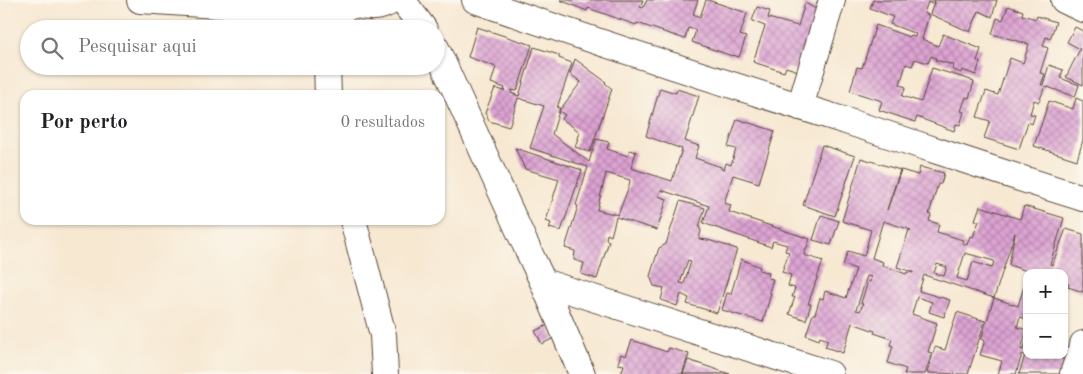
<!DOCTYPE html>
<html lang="pt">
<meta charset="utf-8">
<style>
:root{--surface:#fff;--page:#f6f6f6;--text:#202124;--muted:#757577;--line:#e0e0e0}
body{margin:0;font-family:"Old Standard TT",serif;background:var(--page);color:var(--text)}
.controls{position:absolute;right:15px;bottom:15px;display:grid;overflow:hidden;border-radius:10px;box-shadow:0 1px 4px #0004}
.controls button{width:45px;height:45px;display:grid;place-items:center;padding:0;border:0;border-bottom:1px solid var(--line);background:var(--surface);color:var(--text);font:25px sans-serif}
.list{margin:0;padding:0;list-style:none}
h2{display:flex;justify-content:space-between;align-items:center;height:65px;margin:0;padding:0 20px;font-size:21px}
h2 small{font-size:16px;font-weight:400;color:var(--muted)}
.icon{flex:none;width:28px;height:28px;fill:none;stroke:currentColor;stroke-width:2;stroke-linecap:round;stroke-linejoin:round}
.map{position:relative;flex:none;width:1083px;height:374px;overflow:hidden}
.search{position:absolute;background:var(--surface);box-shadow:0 1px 4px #0004;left:20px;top:20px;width:425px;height:55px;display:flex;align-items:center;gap:12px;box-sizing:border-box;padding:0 18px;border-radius:28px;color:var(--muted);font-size:19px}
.panel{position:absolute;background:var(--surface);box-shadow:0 1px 4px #0004;left:20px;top:90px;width:425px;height:135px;border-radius:15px}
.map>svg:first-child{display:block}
</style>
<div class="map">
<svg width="1083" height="374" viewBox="0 0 1083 374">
<defs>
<pattern id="building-cross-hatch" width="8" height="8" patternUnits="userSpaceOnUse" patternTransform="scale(1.25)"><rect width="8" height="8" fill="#dda3d3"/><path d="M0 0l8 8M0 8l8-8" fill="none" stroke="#b485ab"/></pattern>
</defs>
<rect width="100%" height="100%" fill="#fbf7ec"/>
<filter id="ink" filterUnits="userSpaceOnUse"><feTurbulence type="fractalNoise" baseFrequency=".02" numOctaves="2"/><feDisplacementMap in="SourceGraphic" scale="10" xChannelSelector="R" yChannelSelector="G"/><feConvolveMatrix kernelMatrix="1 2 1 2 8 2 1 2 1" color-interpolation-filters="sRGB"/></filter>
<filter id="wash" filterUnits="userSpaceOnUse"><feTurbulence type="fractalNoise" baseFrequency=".0096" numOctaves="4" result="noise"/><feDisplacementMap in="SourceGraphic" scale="20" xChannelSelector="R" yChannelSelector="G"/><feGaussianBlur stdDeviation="1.12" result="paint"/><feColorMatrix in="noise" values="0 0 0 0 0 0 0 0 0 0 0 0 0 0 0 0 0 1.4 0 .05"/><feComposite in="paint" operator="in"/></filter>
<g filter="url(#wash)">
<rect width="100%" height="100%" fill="#f7e8d2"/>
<g id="blocks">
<path fill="url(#building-cross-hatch)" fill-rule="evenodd" d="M560,0H643L640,7L643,8L647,0H698L693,14L700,17L706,0H708L747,13L740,35L746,37L739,57L733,55L732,56L692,42L696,30L688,28L685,39L637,23L636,25L588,8L587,11Z
M873,0H934L933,4L928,2L924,13L929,15L922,39L938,46L943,34L981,49L977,61L980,62L976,75L962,70L961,73L952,69L954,65L935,60L936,58L931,56L928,63L915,59L912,66L906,64L900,85L906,87L902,96L921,102L932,68L971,80V81L974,82L969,98L966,97L961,111L964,112L960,125L956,124L954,131L917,117L915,122L879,110L882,101L850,91L857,67L862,68L876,25L909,37L910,35L915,37L916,34L890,24L893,17L870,8Z
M935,0H997L992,17L979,11L970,32L930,14Z
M805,3L818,10L798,71L786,67L784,72L753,62L765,26L752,21L757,7L770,11L768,18L798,26Z
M1008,6L1023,11L1022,15L1036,19L1037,16L1056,22L1050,39L1046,37L1043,46L1048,48L1040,73L1045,74L1041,85H1043L1049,65L1063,70L1060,78L1079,85L1075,97L1045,86L1039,102L1034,100L1030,114L1035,115L1032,124L1028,122L1019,149L984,138L990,121L977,117L986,91L998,95L1010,58L1023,63L1029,44L992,34L997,18L1003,20Z
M477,27L532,45L517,91L512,90L511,93L519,96L534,47L559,55V58L572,63L557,108H560L552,134L589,162L596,139L609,142L607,149L628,156L630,150L636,152L631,168L672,181L682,149L646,136L660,88L676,93L677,89L699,96L685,141L699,146L695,158L721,167V169L724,170L726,163L731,165L736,149L728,147L737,119L775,131L759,183L733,175L724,203L731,205L729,212L810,239L804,255L823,261L808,304H811L806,320L789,314L795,297H792L795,288L788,286L791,275L782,272L789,252L785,251L787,245L773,241L771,247L703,223L709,206L661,190L658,196L667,199L657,230L616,217L611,236L607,234L606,240L609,241L597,279L581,274L584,263L574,260L575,251L565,248L578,206L576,205L588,167L530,148L544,106L518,98L509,127L489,121L485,113L495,88L504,91L505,88L491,83L496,67L468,57ZM606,173L630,180L629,186L618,215L597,210Z
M1075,27L1083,31V85L1066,77L1080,49L1067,42Z
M575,59L606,82L605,83L612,89L590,152L575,147L580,132L562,119L565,115L559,111L581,82L570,74Z
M1076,98L1083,101V140L1077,160L1034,146L1049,101L1073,109Z
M822,145L855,156L835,216L803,205Z
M515,148L582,170L561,231L549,228L551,223L546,221L559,179L525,169Z
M861,158L900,170L887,210L901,170L918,175L920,167L944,173L941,184H938L929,214L931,215L929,221L939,224L937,232L963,240L962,243L967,245L970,236L973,237L979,221L975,220L980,206L1020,219L1024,206L1064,218L1050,264L1052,265L1066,229L1083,234V292L1068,287L1069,284L1067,283L1066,287H1064V273H1033L1009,265L1015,233L994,298L924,275L919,291L950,300L944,317L929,312L932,302L917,297L912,314L937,323L928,352L932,353L925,374H904L906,369L888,363L893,346L890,345L892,339L874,333L875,331L852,323L843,353L825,347L828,340L820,337L819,340L806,335L813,314H815L820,298L823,299L825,291L846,298L856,269L843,265L848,251L864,256L871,230L842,221ZM883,221L911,230H909L897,267L913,272V273L907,272L906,274L882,265L883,262L872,258ZM965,253L994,261L992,268L973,262L967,281L957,278ZM937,264L947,267L944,276L934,273ZM867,276L871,277L870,282L868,281L861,303L863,304L860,311L856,310Z
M680,201L705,208L699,227L701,231L699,239L708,240L737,249L717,313L687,304L689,298L681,294L677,306L661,300L664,288L654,286L650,276L659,248L666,244ZM688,260L691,261L684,284L680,283Z
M821,215L839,221L831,245L813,240Z
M741,259L760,267L759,270L769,273L768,278L773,279L769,292L771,293L763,322L722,310L727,293L731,294Z
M1025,283H1027V319L1020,317L1017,327L1027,330L1021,349L1023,350L1027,340V355H1054L1065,360L1060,374H1019L1025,355L1022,354L1016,374H998L1002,361L980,355L985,340L981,339L994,298L1018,306Z
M957,312L985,321L968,374L927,373L935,347L945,350Z
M548,325L554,338L542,344L535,331Z
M632,340L667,352L669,348L689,354L682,374H621L624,365L618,364L619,360L621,354L626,356Z
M688,360L730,374H683Z"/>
</g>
</g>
<g filter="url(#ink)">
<use href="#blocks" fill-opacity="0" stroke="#574639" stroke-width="1"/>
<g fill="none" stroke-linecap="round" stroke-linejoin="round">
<g stroke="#574639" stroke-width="28">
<path id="minor" d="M140,0L326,12L342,10L354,4
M348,0C361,9 380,10 393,0
M402,0L424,29
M475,0C599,43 724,83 849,122C927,147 1004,174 1083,198
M1064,0L1083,9
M436,48L521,235L543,282L582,374
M327,66L328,95
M800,107L832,0
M353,220L383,335L385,374
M543,282L830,374
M1073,374L1083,344"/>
</g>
<use href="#minor" stroke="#fff" stroke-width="26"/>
</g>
</g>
</svg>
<div class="controls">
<button>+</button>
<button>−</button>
</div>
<div class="search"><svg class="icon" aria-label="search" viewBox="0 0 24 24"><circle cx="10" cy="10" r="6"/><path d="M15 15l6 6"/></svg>Pesquisar aqui</div>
<section class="panel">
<h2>Por perto<small>0 resultados</small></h2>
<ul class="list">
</ul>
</section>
</div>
